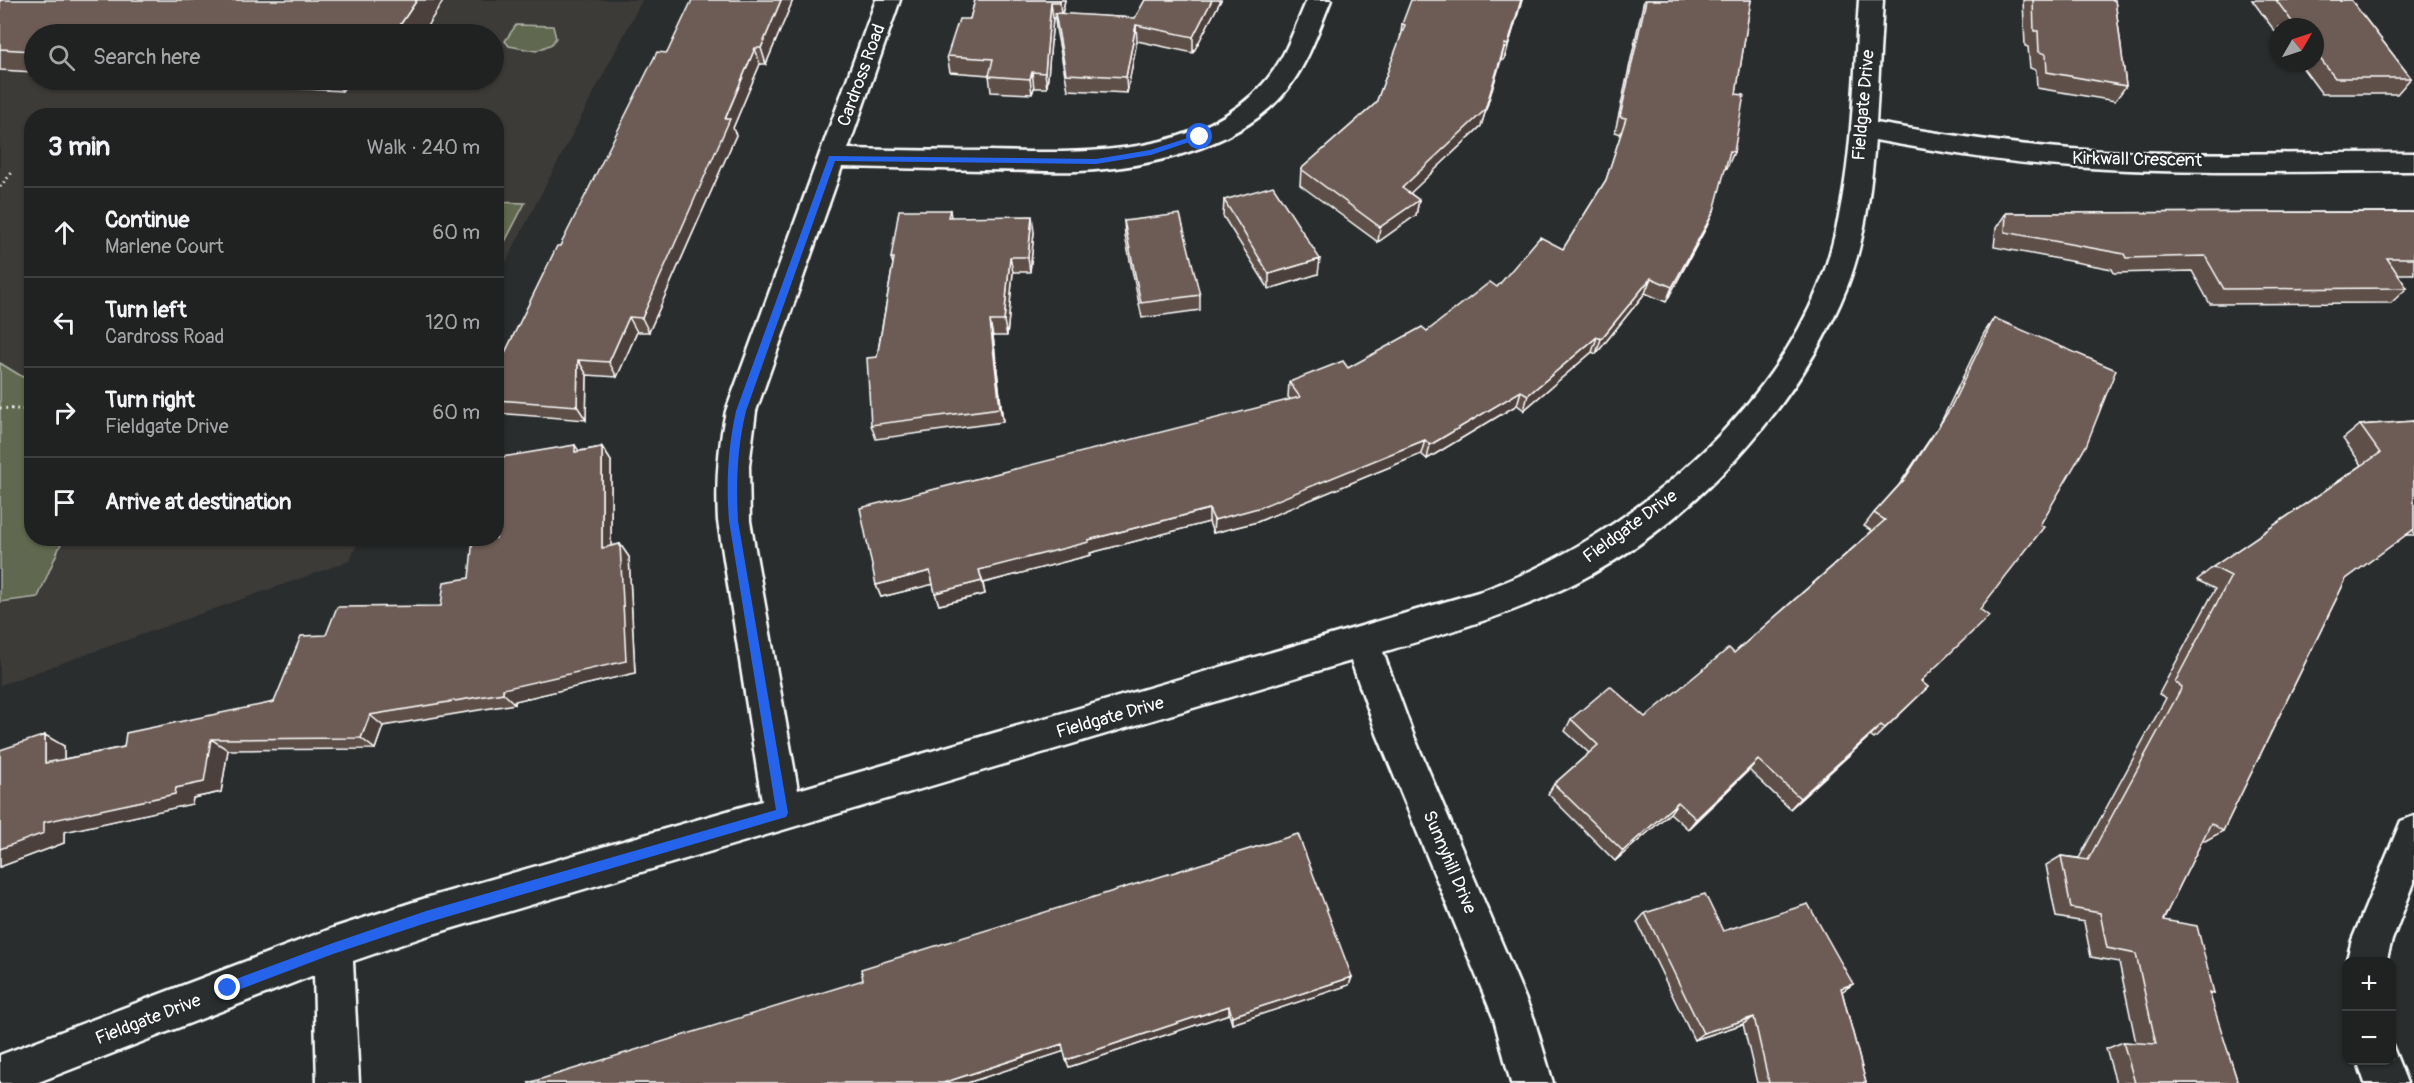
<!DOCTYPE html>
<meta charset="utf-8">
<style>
:root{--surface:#202222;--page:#2d2f2f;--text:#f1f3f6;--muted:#a2a4a5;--line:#3d3f40}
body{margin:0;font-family:Pangolin,sans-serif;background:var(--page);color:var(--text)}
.controls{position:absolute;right:18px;bottom:18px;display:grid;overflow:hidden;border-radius:12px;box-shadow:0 2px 4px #0004}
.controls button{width:54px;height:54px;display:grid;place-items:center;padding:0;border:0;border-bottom:2px solid var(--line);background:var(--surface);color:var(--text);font:30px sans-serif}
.compass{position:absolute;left:2270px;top:18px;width:54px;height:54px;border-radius:50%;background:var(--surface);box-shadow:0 2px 4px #0004;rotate:51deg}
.stop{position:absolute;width:18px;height:18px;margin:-14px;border:4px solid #2563eb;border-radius:50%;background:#fff}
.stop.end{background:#2563eb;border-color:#fff;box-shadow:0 2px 6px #0008}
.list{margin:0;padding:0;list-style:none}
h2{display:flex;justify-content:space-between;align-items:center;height:78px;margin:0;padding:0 24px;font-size:26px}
h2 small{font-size:20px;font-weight:400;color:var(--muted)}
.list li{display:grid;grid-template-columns:39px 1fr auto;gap:18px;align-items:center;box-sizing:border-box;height:90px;padding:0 24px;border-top:2px solid var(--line)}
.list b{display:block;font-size:22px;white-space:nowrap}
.list p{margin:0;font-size:20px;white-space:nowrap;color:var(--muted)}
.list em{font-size:20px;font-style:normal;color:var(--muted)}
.icon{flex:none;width:33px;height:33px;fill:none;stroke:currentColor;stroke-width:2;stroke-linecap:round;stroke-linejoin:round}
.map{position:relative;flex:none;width:2414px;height:1083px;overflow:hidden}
.search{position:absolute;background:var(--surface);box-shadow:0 2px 4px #0004;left:24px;top:24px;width:480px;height:66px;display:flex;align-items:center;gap:15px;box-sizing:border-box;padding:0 21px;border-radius:33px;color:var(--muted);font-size:22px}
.panel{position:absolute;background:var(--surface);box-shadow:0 2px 4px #0004;left:24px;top:108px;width:480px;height:438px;border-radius:24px}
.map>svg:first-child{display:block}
</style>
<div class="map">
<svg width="2414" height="1083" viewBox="0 0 2414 1083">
<rect width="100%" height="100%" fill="#2a2d2e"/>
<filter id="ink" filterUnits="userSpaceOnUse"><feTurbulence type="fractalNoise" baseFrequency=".0167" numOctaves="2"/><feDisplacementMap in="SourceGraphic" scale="12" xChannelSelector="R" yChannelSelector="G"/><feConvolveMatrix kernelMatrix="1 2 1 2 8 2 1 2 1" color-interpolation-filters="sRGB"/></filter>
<g filter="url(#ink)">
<path fill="#3e3b39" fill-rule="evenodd" d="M0,0H642L497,279L496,116H32V538L360,539L349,561L0,685ZM34,34H494V80H34Z"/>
<path fill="#606950" stroke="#b0b4a8" stroke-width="1.5" d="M516,25L553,26L556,38L552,44L536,51L509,46L505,41Z
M497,202L525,203L497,257L496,202Z
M0,363L31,382L32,538L63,539L38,597L0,602Z"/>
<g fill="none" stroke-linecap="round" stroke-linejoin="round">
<g stroke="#fff" stroke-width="5">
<path id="minor" d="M876,0H900L848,149C895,150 942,151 989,151C1079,153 1196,159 1263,84C1285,60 1294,29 1307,0H1331C1317,34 1306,69 1281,97C1233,149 1147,168 1079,171C1048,172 1015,170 983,170C936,169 889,168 842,167L756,411L749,466L750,521L798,790L1482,591C1618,542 1764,424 1819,286C1853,199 1853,92 1859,0H1883L1876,123C1941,134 2006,144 2071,149C2185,157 2300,152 2414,153V171C2300,171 2187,175 2073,167C2007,163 1940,152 1875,140C1871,189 1865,241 1847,287C1800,406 1693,522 1579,581C1517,613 1449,632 1383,652L1413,734L1534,1019L1553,1083H1511L1494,1019L1377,734L1351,661L426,936L353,961L359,1083H317L314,975L36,1083H0V1055L333,928L426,898L762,801L718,521C716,484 718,448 726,411Z
M2414,816V883L2392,940L2386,962L2346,963L2352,940L2401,821Z
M2392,1045L2407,1083H2365L2357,1060H2392Z"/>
</g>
<path stroke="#fff" stroke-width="3" stroke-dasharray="1.5 4" stroke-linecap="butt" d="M0,187L14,170
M0,408L32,410"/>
<use href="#minor" fill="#2a2d2e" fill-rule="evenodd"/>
</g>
<path fill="#5e4f48" stroke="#fff" stroke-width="1.5" d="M0,0L34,34V72L0,70Z
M793,0L766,64H760L733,128L736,135L649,332H637L617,377L587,375L586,420L496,413V371L560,246L667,53Z
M975,0H1065L1062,14L1135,18L1145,0H1221L1193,53L1137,41L1127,93L1068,90L1056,29L1055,18H1053L1047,88H1034L1032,94L991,92L989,75L950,72L947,56L970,19Z
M1522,0L1504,60H1501L1481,126L1410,193L1419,200L1416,215L1378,242L1300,185L1301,169L1376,103L1400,40L1402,24Z
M1644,0H1751L1736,94L1734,152L1727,168L1725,167L1707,226L1666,302L1645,293L1596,354L1592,352L1524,410L1517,405L1427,459L1421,454L1257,522L1213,533L1209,522L1090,553L1091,555L983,583L985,594L939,605L933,584L881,597L876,585L1290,399L1288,397L1289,382L1348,368L1427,331L1497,287L1563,249L1606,180L1621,134L1615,132Z
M2023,0H2115L2126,86L2115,101L2037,88L2036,70L2030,68L2028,47L2025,46Z
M2252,0H2351L2411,78L2397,94H2322L2299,63H2315V27H2279V37Z
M153,80H350L342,91Z
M1224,200L1318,274L1269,289L1223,216Z
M950,210L951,217L1034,232L1030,272H1013L1007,336H993L1003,422L876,439L871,425L877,357L893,264L891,258Z
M2414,212V274H2397L2407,288L2391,303L2210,304L2192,271L2114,273L2112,269L1994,247L1996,228L2006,213Z
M1124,221L1200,295V310L1142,318L1125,236Z
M1994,318L1922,682L1928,687L1874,739L1870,736L1790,809L1749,770L1688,829L1670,813L1615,861L1548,794L1554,784L1589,753L1565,731L1571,719L1645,717L1734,653L1872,531L1864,526L1874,513L1899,485L1940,424L1984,333Z
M2414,421V535H2405L2346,579L2223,831L2205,841L2203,839L2163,920L2214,993L2209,995L2238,1083H2116L2106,1049L2123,1042L2136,1043L2119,962L2091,957L2084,922L2056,917L2046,865L2061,856L2079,858L2166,698L2159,694L2215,589L2197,580L2213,567L2362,465L2343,439L2360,425Z
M575,445L579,451L602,447L611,461V546L620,544L629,557L635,673L515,701V704L383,726L375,749L228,750L221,792L193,798L192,804L64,832V843L0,867V750L64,746V759L124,747L274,702L326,635L441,606L469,578Z
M1645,913L1723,931L1853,984L1842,991L1866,1083H1757L1743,1024L1694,1040L1637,922Z
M1352,977L1349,985L1232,1024L1229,1014L1069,1067L1064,1051L967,1083H528Z"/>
<path fill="#4c403b" stroke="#fff" stroke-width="1.5" d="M417,0H444L422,34H394Z
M781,0H793L766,64L761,48Z
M1060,0H1065L1061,18L1060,2Z
M1212,0H1221L1193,53V37Z
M1521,0H1522L1504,60L1508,45Z
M1051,2L1053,18L1047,88L1045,73Z
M1136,25L1137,41L1127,93L1126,77Z
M1505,44L1501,60L1481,126L1400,203L1402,188Z
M755,48L760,64L733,128L736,135L649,332L642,318Z
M1032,72L1034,88L1032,94L1030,79Z
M335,80H350L342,91Z
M1419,200L1416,215L1378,242L1380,227Z
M1714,211L1707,226L1666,302L1672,287Z
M1032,216L1034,232L1030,272L1028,257Z
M1010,257L1013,272L1007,336L1004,321Z
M1320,259L1318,274L1269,289V274Z
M1651,278L1645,293L1596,354L1601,339Z
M629,317L637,332L617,377L609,362Z
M990,321L993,336L1003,422L1000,408Z
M1597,337L1592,352L1524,410L1528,395Z
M578,360L587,375L586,420L577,406Z
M1521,391L1517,405L1427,459L1430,445Z
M1425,440L1421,454L1257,522L1213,533L1214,520Z
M602,447L611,461V561L602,548Z
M1209,509V522L1090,553L1091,555L983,583L979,570L1088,540Z
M620,544L629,557L635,673L515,701V704L503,693V689Z
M930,571L934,584L881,597L876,585Z
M982,581L985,594L939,605L935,593Z
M370,715L383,726L375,749L361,738Z
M1881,725L1870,736L1790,809L1800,798Z
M45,735L64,746V774L45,763Z
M211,739L228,750L221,792L193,798L192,804L64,832V843L0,867V849L44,822L176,788Z
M1758,760L1749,770L1688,829L1696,819Z
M1678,802L1670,813L1615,861L1623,851Z
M1352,977L1349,985L1232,1024V1016Z
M1853,984L1841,992V988Z
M1229,1006V1014L1069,1067L1066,1060Z
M1754,1017L1743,1024L1694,1040L1703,1033Z
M1062,1044L1065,1051L967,1083H943Z"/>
<path fill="#6d5c54" stroke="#fff" stroke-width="1.5" d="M0,0H417L394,34H34V51L0,49Z
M692,0H781L761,48H755L725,119H730L642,318L629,317L609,362L578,360L577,406L496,400V371L557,246H560L657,52L667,53Z
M975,0H1060V2H1051L1045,73L1032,72L1030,79L989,76L993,59L947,56L959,19H970Z
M1145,0H1212L1193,37L1136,25L1126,77L1066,74L1055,13L1135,18Z
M1411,0H1521L1508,45L1505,44L1485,110L1402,188L1419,200L1380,227L1301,169L1376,103L1405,25L1402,24Z
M1646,0H1751L1736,94L1744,95L1734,152L1730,151L1714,211L1672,287L1651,278L1601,339L1597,337L1528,395L1521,391L1430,445L1425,440L1258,508L1214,520L1209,509L1088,540L1089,542L979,570L982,581L935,593L930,571L876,585L860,508L1300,397L1289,382L1343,361L1348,368L1422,327L1427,331L1490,282L1497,287L1540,237L1563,249L1606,180L1626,118L1620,117Z
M2033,0H2115L2126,86L2047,72L2046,54L2039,52L2038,31H2034Z
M2276,0H2351L2411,78H2335L2315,52V27H2296Z
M1273,186L1320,259L1269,274L1224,200Z
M899,210H950L948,217L1032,216L1028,257H1010L1004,321H990L1000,408L871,425L867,358L877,357L894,258H891Z
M2414,212V258H2387L2407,288L2224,289L2205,256L2126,258L2124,254L2005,232L2006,213Z
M1180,214L1200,295L1141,303L1124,221Z
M1994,318L2116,370L2086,446L2040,525L2044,527L1980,609L1989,616L1921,681L1928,687L1885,728L1881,725L1800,798L1758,760L1696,819L1678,802L1623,851L1554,784L1598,745L1571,719L1610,686L1645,717L1729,648L1734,653L1885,520L1874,513L1904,480L1950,409Z
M2414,421V529L2346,579L2223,831L2211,823L2163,920L2197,926L2214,993L2209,992L2238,1083H2135L2123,1042L2156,1044L2136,954L2107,948L2100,913L2071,908L2061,856L2088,860L2182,687L2175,682L2231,576L2213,567L2380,453L2360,425Z
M575,445V452L602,447V548L620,544L626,661L503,689V693L370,715L361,738L211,739L204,782L176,788L175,794L44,822V833L0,849V750L45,735V763L124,747L126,733L274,702L301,636L326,635L337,607L441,606L444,582L469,578L473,538H496V458Z
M1298,834L1352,977L1232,1016L1229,1006L1066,1060L1062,1044L943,1083H528L863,980L861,969Z
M1705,894L1723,931L1808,904L1853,984L1841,988L1866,1083H1769L1754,1017L1703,1033L1645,913Z"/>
</g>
<path fill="#2563eb" d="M1197,135L1204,137L1151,155L1096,164L835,161L746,411C737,448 736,483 738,521L788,813L786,817L426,923L333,954L228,994L224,992V984L228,982L333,943L426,911L776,810L729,521C726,483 728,448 736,411L829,156L1096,159L1150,150Z"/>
<g text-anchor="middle" stroke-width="4.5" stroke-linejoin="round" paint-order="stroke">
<g font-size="18" fill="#fff" stroke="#2a2d2e">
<text transform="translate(861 75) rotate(-70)" y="6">Cardross Road</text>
<text transform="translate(1863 105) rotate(-85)" y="6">Fieldgate Drive</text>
<text transform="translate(2137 159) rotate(1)" y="6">Kirkwall Crescent</text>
<text transform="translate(1630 526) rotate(-36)" y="6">Fieldgate Drive</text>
<text transform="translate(1110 717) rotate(-16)" y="6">Fieldgate Drive</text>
<text transform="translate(1450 862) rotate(67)" y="6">Sunnyhill Drive</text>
<text transform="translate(148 1019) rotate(-21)" y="6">Fieldgate Drive</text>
</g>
</g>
</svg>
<div class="controls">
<button>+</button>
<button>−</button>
</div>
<svg class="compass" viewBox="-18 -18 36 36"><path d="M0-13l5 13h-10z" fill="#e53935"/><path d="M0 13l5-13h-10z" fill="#a2a4a5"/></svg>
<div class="stop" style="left:1200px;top:137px"></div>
<div class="stop end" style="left:228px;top:988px"></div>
<div class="search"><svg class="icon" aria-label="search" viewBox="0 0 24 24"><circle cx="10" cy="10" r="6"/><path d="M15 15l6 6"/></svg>Search here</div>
<section class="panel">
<h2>3 min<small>Walk · 240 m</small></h2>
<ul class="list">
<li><svg class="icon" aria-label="ahead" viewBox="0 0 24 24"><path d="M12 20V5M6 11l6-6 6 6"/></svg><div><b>Continue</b><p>Marlene Court</p></div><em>60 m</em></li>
<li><svg class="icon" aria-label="left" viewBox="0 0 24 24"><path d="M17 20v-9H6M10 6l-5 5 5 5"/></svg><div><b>Turn left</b><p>Cardross Road</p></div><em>120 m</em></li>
<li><svg class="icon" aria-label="right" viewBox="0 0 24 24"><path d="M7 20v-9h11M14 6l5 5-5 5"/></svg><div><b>Turn right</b><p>Fieldgate Drive</p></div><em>60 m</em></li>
<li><svg class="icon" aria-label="arrive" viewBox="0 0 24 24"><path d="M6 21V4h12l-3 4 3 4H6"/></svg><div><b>Arrive at destination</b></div></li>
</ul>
</section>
</div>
